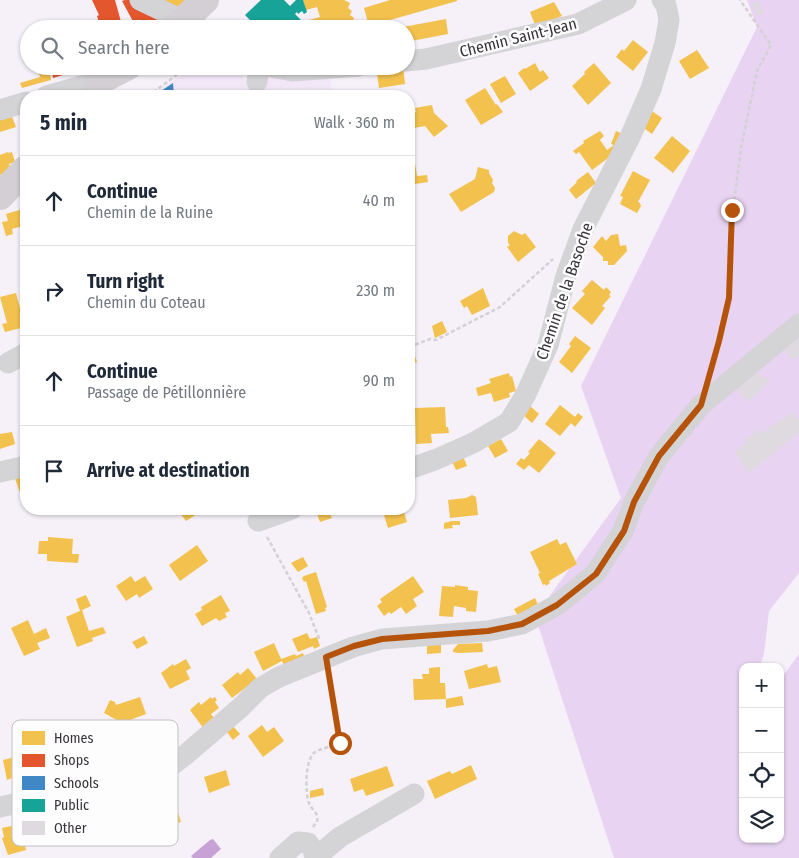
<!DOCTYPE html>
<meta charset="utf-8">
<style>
:root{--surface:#fff;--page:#f2f2f3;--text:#1f2937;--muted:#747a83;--line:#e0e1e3}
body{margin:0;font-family:"Fira Sans Condensed",sans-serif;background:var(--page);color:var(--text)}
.controls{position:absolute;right:15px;bottom:15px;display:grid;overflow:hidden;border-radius:10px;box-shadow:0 1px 4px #0004}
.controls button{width:45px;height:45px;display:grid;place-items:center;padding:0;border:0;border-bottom:1px solid var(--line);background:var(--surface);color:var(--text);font:25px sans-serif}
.stop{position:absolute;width:15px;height:15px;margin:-11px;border:4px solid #b45309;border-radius:50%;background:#fff}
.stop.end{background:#b45309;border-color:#fff;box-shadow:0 1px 5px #0008}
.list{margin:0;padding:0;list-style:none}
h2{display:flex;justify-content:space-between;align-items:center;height:65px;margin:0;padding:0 20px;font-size:21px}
h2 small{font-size:16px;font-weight:400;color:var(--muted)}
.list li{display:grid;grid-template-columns:32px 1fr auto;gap:15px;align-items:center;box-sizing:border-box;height:90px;padding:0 20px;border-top:1px solid var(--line)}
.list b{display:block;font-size:19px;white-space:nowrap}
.list p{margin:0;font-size:16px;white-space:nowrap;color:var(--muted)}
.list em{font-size:16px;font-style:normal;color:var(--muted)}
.icon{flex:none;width:28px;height:28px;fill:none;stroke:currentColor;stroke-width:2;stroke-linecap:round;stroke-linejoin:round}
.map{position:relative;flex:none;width:799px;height:858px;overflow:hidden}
.search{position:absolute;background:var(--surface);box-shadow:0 1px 4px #0004;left:20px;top:20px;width:395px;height:55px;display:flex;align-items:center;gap:12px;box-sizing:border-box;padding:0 18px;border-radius:28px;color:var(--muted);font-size:19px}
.panel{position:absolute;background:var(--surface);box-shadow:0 1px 4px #0004;left:20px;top:90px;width:395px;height:425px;border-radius:20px}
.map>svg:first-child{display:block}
</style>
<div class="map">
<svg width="799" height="858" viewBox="0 0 799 858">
<rect width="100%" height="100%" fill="#f6f0f8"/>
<path fill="#f2e7f7" d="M195,66H231L262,96L269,76L327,72L330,80L333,96H151Z"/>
<path fill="#e9d3f2" d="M747,0H799V573L769,611L764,654L760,667H743V709L739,719L743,720V839H780V680L799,654V858H614L535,616L621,498L581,386L757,27Z"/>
<path fill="#c8a2d7" d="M213,839L221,849L211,858H193L191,856L210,840Z"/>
<path fill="#f2c14e" d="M153,0H188L179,8Z
M303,0H344L350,3L348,8L352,11L350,15L354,18L349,29H312L309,20L320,17L317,7L306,10Z
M390,0H457V1L369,26L364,8Z
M554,2L562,16L536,27L530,12Z
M446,19L448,34L406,42V29H403V27Z
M633,40L648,52L633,71L616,57L622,49L624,51Z
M697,50L709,68L690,79L679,61Z
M535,63L540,72L543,70L549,78L530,91L518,73L524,68L525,69Z
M594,63L611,83L588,105L572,86L585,74L584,72Z
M37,66H49L51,80L22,88L20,83L40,77Z
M386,66H403L405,84L379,88L376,67Z
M505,76L516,94L501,103L490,84Z
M485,88L496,105L497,104L503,112L481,125L465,100Z
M432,105L434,113L448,126L434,137L425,126L409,129V113L416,112L415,108Z
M649,109L662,118L652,134L641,126Z
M11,114L16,127L0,132V117Z
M600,131L604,136L600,140L607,150L614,145L611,144L616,131L625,135L619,150L592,170L579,152L576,154L573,151L584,143L583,141Z
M672,136L690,151L673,173L654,158Z
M8,152L9,153L12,152L15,162L9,164L12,172L0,175V155Z
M414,157L417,176L427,175L428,182L409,185V158Z
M478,167L489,170V173L493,180L492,183L495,188L494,192L461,212L449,194L475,179Z
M633,171L650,180L638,202L640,203L641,206L637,213L620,204L623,197L620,196Z
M588,172L596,183L576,199L569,190L577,182L576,181Z
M23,209L24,212L26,211V225L12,229L13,234L6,236L2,222L8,221L6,214Z
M514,231L522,235L525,233L536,247L518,262L507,247L510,245L508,243V236Z
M618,234L620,246L626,245L627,251L614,265H608V261H603V257L593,247L602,236L606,241L611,235Z
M592,280L604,290L606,287L611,292L609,295L611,296L602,306L605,308L592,325L572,308L585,294L582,291Z
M483,288L490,306L472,315L467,306L464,308L460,301Z
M16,293L25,327L5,332L2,324L7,323L0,297Z
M442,321L447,332L435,338L432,326Z
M575,336L591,348L572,373L559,362L571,346L569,344Z
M413,350L417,362L409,365V352Z
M509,373L510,377L512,376L516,391L509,393L510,397L494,402L491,393L478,396L476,388L491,383L489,379Z
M529,405L539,414L532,423L522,414Z
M560,405L575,417L578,413L583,417L575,427L571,423L560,436L545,424Z
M445,407L446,427H448L449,433L431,434L432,443L416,444L415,408Z
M12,432L15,444L0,449V434Z
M501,439L508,451L495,458L488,446Z
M539,439L556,453L539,473L529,465L524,470L516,464L521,458L524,460L530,453L528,452Z
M462,454L467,466L456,470L451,459Z
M26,470V493L21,495L13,473Z
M472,495L476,497L478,515L450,518L448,500L466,498Z
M177,509H205L186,521Z
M323,509H328L332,518L320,522L316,511Z
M394,509H403L407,522L388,528L383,512Z
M452,521H460V525H452L453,528L444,529V523Z
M48,537L73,539L72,554H79L78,563L47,561V554H38L39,541H48Z
M557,539L560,545L566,542L577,564L549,581L550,583L546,586L545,584L543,585L538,574L540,573L530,552Z
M197,545L208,561L180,581L169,565Z
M303,557L308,566L298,572L291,563Z
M316,572L327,607L325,608L326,611L316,614L306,581L304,582L302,578L304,576Z
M131,576L135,582L145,576L153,589L139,598L137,594L126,601L116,586Z
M413,576L424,592L413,599L417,606L406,614L401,607L391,614L389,612L384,616L377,606L382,602L380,599Z
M455,585L468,587V590L478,591L476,612L466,611V608L454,606L453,617L439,616L442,586L455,587Z
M86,595L91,606L80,611L76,599Z
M221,595L230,611L225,613L227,617L219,621L216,618L202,626L195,614L202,610L201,607Z
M535,598L538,605L518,616L514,609Z
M82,610L89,631L103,627L106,633L92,638L93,641L77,647L66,617Z
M28,620L34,634L46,628L50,638L37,643L40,649L24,656L11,628Z
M307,633L310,639L317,637L320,646L314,649L313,646L298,652L292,639Z
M144,636L148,643L137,649L132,642Z
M274,643L281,659L295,654L296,656L303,653L306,661L287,671L282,661L263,671L254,652Z
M482,643L483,652L458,653L453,652V650L458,644Z
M427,645H441V653L427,654Z
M186,659L191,668L186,671L190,679L170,689L161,673L173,664L174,666Z
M487,664L488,668L497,666L501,682L469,689L464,671Z
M440,667V683H445L446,699L414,700L413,679H423L422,674H429V668Z
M248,668L257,679L232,698L222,685L238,672L240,675Z
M462,696L464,705L446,708V699Z
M140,697L146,714L122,723L104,713L110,700L115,702L116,705Z
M211,697L212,699L215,697L217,700L215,702L219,708L211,714L215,719L204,729L190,710L199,702L201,705Z
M232,725L240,734L233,740L226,731Z
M262,725L267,732L274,727L284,741L263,757L248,736Z
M28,754L33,776L13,780L12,778L7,780L3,760Z
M471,765L477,779L435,799L427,781L450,771L452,774Z
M387,766L394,786L366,796L363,789L354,792L350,779Z
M226,770L230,785L209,793L204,777Z
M323,788L324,795L310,798V791Z
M175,802L181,822L160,828L154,808Z
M21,824L26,850L8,855L2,838L4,837L2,828Z"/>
<path fill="#e4572e" d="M92,0H115L123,29H101L97,16L99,15Z
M125,0H131L170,18L158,29H133L136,27L122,1Z
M51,66H88L89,67L53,78Z"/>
<path fill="#3f88c5" d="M173,83L174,96H162L161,91Z"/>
<path fill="#17a398" d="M261,0H284L290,6L296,0H303L307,12L304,14L302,11L298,14L297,12L295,14L302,21L309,20L312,29H278L276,26L273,29H259L245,15Z"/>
<path fill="#dedae0" d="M759,1L764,13L758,16L752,4Z
M799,334V355L793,360L782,348Z
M756,372L770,381L748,402L736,389Z
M793,412L799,420V433L749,473L734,452L746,443L744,440L759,429L761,433Z"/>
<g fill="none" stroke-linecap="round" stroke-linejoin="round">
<path stroke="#d3d1d4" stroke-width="2.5" stroke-dasharray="4 2.5" stroke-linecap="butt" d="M151,66H160
M148,96L189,66
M409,347L430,339L436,340L500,307L553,259
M710,373L729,298L733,210L741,148L757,71L771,45L740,0
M267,537L309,613L320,641
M313,827C315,824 319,821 317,816C316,811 310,808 309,803C305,792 305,761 314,753C320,748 332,747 340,743L329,675"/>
<path stroke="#d4d3d5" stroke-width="21" d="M140,0L201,29
M406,61L426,59L578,24L626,0
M267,66L292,71L359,66
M257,82L259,66
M46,96L99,81
M0,110L26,102
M8,363L26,353
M409,469L437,459L473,443L509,422L526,394L548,345L566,276L583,229L631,135L651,89L665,43L669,20L666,5L662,0
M0,472L26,466
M258,521L292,509
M0,807L41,798L132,784L149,779L163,772L184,756L240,708L260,688L279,677L353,647L382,639L488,631L522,624L557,605L595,574L623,531L634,502L659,456L701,405L799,324
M280,858L298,842L308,843L313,850L315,858
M315,858L340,837L414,794"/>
<path stroke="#d3cfd4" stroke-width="28" d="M174,29L205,0
M95,96L99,81L128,66
M0,196L26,169"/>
</g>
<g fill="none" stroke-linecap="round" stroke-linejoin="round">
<path stroke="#b45309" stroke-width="6" d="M340,743L326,657L354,646L382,639L488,631L522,624L557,605L596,574L624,531L634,502L659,456L701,405L719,341L729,298L732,210"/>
</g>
<g text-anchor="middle" stroke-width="5" stroke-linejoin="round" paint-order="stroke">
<g font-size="16" fill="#38343a" stroke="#fdfdfd">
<text transform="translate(518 37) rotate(-14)" y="6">Chemin Saint-Jean</text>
<text transform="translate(564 291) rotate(-71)" y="6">Chemin de la Basoche</text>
</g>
</g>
<rect x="12" y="720" width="166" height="126" rx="8" fill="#fdfdfd" stroke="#c2c1c2" stroke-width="1"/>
<rect x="22" y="731" width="23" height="14" fill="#f2c14e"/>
<rect x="22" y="754" width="23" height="13" fill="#e4572e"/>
<rect x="22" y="776" width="23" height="14" fill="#3f88c5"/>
<rect x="22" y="799" width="23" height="13" fill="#17a398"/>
<rect x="22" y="821" width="23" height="14" fill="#dedae0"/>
<g font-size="14" fill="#38343a">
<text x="54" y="743">Homes</text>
<text x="54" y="765">Shops</text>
<text x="54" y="788">Schools</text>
<text x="54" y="810">Public</text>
<text x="54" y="833">Other</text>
</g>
</svg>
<div class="controls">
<button>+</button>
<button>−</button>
<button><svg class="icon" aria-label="locate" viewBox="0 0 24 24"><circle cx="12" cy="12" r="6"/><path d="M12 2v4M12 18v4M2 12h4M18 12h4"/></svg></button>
<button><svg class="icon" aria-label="layers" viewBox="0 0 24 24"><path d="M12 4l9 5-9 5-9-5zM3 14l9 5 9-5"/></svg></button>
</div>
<div class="stop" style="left:340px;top:743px"></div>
<div class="stop end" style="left:732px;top:210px"></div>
<div class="search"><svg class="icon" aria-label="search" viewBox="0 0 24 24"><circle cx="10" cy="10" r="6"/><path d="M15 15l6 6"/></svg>Search here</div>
<section class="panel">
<h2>5 min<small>Walk · 360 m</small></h2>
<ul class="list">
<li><svg class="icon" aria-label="ahead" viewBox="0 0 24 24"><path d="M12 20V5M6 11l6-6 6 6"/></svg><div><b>Continue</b><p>Chemin de la Ruine</p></div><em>40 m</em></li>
<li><svg class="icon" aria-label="right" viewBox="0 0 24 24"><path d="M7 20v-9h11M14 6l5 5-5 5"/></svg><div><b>Turn right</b><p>Chemin du Coteau</p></div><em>230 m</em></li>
<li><svg class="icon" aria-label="ahead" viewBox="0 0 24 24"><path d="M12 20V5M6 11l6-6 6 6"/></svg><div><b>Continue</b><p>Passage de Pétillonnière</p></div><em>90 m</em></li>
<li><svg class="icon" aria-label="arrive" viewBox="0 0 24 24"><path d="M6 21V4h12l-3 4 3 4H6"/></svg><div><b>Arrive at destination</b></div></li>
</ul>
</section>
</div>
